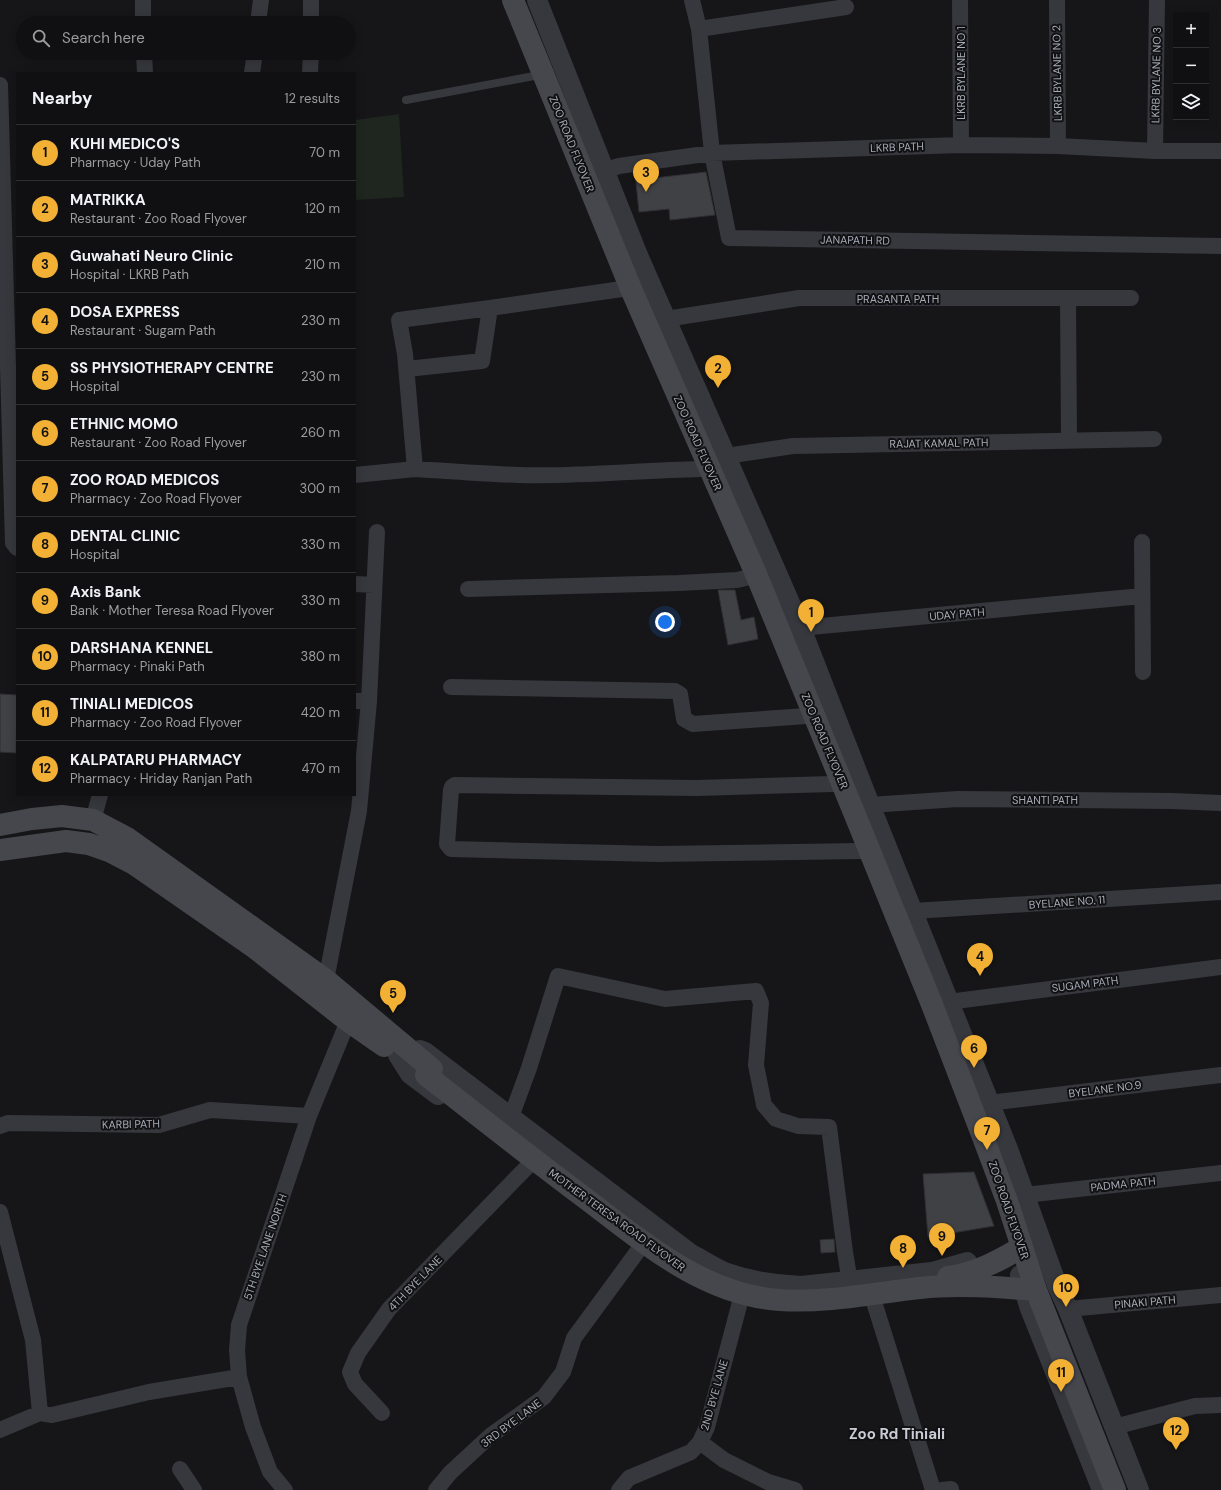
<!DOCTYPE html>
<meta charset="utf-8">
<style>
:root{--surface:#101012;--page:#1e1e20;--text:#f1f3f6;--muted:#9c9d9f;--line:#303032;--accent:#f2b134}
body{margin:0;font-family:"DM Sans",sans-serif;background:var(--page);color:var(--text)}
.controls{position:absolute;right:12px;top:12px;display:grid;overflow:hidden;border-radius:0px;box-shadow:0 2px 10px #0003}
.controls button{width:36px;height:36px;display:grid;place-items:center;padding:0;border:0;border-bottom:1px solid var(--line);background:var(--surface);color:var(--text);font:20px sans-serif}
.you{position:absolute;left:665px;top:622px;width:14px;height:14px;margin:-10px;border:3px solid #fff;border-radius:50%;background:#1a73e8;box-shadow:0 0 0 6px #1a73e833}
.badge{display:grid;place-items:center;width:26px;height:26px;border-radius:50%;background:var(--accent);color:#111;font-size:13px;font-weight:700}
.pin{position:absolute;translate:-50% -33px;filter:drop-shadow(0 1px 2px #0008)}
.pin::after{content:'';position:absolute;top:21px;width:14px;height:12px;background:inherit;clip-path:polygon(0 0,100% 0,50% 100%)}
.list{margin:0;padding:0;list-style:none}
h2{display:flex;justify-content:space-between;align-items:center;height:52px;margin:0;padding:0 16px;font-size:17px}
h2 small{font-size:13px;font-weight:400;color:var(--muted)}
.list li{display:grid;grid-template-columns:26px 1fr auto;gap:12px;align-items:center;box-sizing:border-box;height:56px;padding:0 16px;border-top:1px solid var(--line)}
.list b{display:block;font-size:15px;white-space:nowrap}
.list p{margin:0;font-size:13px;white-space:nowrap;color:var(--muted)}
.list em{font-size:13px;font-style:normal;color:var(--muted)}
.icon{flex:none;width:22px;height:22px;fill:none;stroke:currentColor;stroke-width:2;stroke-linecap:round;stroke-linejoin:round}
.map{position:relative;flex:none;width:1221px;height:1490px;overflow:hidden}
.search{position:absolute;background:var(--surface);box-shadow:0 2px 10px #0003;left:16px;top:16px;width:340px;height:44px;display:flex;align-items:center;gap:10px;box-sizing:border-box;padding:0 14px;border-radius:22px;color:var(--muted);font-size:15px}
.panel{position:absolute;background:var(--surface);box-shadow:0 2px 10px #0003;left:16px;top:72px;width:340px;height:724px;border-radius:0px}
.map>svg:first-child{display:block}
</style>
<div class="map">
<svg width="1221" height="1490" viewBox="0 0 1221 1490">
<rect width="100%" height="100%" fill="#161618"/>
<path fill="#1e261f" d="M399,114L404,197L355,200V120Z"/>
<path fill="#404145" stroke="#303034" d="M653,171L654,178L706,172L715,215L670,220L669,209L639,212L635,173Z
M718,590H735L741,620L754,617L758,639L728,645Z
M0,694L17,695L16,753L0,752Z
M974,1172L994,1226L928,1237L923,1174Z
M834,1239L835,1252L821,1253L820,1240Z"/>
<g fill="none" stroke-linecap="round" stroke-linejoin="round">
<path stroke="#37383d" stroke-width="8" d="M406,100L534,76"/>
<path stroke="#37383d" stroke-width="16" d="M143,0V23
M692,0L699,29L712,153L729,238L1221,246
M960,0L961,145
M1057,0L1058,146
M258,23L261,0
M311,23V0
M699,29L846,7
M144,53L145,73
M252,73L255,53
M310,73L311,53
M0,85L13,543L17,548
M1155,151L1157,0
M593,174L619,166L712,153L961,145L1058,146L1155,151H1221
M1068,298L1069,440
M666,319L799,298H1131
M407,369L482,361L490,308L622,289
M726,456L793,446L1154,439
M415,469C450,471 484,474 519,475C579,477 640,470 701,469
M355,475L415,469L405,354L399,320L490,308
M1142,542L1143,672
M355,584L374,585
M468,589L679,583L737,580L750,577
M789,629L1142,596
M451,687L675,691L680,694L684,719L693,724L806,716
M355,701H369
M833,784L697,788L455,785L452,787L451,790L447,844L451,849L657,854L860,851
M870,805L958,799L1172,801L1221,803
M93,820L100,795
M913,911L1221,892
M326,980L359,811L369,701L377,532
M948,1002L1221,967
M989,1103L1221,1075
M511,1117L529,1068L558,976L665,999L756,991L761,1003L756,1065L764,1105L776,1119L798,1126L829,1127L845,1252L850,1282
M0,1126L8,1123L159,1125L210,1110L309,1116
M1025,1195L1221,1173
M0,1212L33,1340L40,1413L52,1415L149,1392L239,1377
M874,1302L933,1490
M1068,1309L1221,1295
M382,1413L355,1384L350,1372L358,1353L389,1309L529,1165
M1114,1427L1195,1406L1221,1405
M0,1430L40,1413
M700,1442L724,1460L768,1482L795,1490
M180,1469L194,1490
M285,1490L270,1472L253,1427L239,1377L237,1350L239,1325L309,1116L348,1021L351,1011
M436,1490L450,1473L490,1436L544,1397L563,1372L574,1338L640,1248
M619,1490L629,1478L691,1452L700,1442L707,1427L740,1302
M942,1490L951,1489V1490"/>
<path stroke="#37383d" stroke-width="20" d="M537,0L637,253L801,628L870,805L1008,1149L1057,1285L1068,1309L1139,1490
M420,1050L425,1052L691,1254C703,1260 715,1268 727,1273C750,1281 777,1285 801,1286L932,1272L967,1262
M398,1055L410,1074L438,1095
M1020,1275L1029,1306L1102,1490"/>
<path stroke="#45474d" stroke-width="22" d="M0,825L32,819L62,816L93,820L127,838L326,980L432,1069
M0,850L66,841L89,844L109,851L134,864L255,948L348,1021L384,1046"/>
<path stroke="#45474d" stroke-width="22" d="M513,0L631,289L756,574L853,810L931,1002L983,1137L1007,1201L1036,1290L1115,1490
M426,1075C477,1115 529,1156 581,1195C641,1240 702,1295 780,1300C827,1303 874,1293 920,1288C959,1284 997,1287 1036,1290
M948,1277C976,1273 999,1261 1022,1247"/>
</g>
<g text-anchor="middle" stroke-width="4" stroke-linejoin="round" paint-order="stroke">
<g font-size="11" fill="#a8adb8" stroke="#111113">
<text transform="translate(961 73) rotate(-90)" y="4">LKRB BYLANE NO 1</text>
<text transform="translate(1057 73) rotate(-91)" y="4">LKRB BYLANE NO 2</text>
<text transform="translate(1156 75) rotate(-89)" y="4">LKRB BYLANE NO 3</text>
<text transform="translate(572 144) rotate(68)" y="4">ZOO ROAD FLYOVER</text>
<text transform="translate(897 147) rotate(-2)" y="4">LKRB PATH</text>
<text transform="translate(855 240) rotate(1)" y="4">JANAPATH RD</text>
<text x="898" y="303">PRASANTA PATH</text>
<text transform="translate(698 443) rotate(66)" y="4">ZOO ROAD FLYOVER</text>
<text transform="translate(939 443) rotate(-1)" y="4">RAJAT KAMAL PATH</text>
<text transform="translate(957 614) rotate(-5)" y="4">UDAY PATH</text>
<text transform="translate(825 741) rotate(67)" y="4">ZOO ROAD FLYOVER</text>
<text x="1045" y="804">SHANTI PATH</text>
<text transform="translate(1067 902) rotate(-4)" y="4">BYELANE NO. 11</text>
<text transform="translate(1085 984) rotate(-7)" y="4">SUGAM PATH</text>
<text transform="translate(1105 1089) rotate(-7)" y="4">BYELANE NO.9</text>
<text transform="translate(131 1124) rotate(-1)" y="4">KARBI PATH</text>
<text transform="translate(1123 1184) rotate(-6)" y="4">PADMA PATH</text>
<text transform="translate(1009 1210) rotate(71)" y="4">ZOO ROAD FLYOVER</text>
<text transform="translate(617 1220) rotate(36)" y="4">MOTHER TERESA ROAD FLYOVER</text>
<text transform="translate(265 1247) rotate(-71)" y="4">5TH BYE LANE NORTH</text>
<text transform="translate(415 1283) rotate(-46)" y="4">4TH BYE LANE</text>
<text transform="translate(1145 1302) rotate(-5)" y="4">PINAKI PATH</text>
<text transform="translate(714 1395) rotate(-74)" y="4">2ND BYE LANE</text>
<text transform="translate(511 1423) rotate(-37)" y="4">3RD BYE LANE</text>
</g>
<g font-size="15" font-weight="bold" fill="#c9ccd4" stroke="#111113">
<text x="897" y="1439">Zoo Rd Tiniali</text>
</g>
</g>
</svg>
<div class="controls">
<button>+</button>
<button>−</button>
<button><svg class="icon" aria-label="layers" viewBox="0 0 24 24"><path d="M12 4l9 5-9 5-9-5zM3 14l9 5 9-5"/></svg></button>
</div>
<div class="you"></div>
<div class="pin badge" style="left:811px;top:632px">1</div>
<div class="pin badge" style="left:718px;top:388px">2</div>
<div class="pin badge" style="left:646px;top:192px">3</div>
<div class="pin badge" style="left:980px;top:976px">4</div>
<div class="pin badge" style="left:393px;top:1013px">5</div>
<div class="pin badge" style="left:974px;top:1068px">6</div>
<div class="pin badge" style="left:987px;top:1150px">7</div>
<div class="pin badge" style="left:903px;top:1268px">8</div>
<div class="pin badge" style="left:942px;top:1256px">9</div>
<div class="pin badge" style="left:1066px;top:1307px">10</div>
<div class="pin badge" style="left:1061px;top:1392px">11</div>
<div class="pin badge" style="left:1176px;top:1450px">12</div>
<div class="search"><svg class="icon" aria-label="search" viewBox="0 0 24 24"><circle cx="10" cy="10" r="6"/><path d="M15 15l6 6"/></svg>Search here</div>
<section class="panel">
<h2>Nearby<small>12 results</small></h2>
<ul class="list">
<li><span class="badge">1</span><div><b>KUHI MEDICO'S</b><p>Pharmacy · Uday Path</p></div><em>70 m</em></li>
<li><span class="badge">2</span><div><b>MATRIKKA</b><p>Restaurant · Zoo Road Flyover</p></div><em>120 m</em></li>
<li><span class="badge">3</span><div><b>Guwahati Neuro Clinic</b><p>Hospital · LKRB Path</p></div><em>210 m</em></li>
<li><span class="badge">4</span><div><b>DOSA EXPRESS</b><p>Restaurant · Sugam Path</p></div><em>230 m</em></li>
<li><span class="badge">5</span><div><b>SS PHYSIOTHERAPY CENTRE</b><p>Hospital</p></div><em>230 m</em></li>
<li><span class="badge">6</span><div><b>ETHNIC MOMO</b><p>Restaurant · Zoo Road Flyover</p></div><em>260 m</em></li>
<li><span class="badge">7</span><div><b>ZOO ROAD MEDICOS</b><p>Pharmacy · Zoo Road Flyover</p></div><em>300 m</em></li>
<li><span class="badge">8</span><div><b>DENTAL CLINIC</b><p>Hospital</p></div><em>330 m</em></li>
<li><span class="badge">9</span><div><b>Axis Bank</b><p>Bank · Mother Teresa Road Flyover</p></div><em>330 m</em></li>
<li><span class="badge">10</span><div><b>DARSHANA KENNEL</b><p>Pharmacy · Pinaki Path</p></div><em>380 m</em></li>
<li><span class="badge">11</span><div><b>TINIALI MEDICOS</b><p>Pharmacy · Zoo Road Flyover</p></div><em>420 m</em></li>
<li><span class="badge">12</span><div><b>KALPATARU PHARMACY</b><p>Pharmacy · Hriday Ranjan Path</p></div><em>470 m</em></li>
</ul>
</section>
</div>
